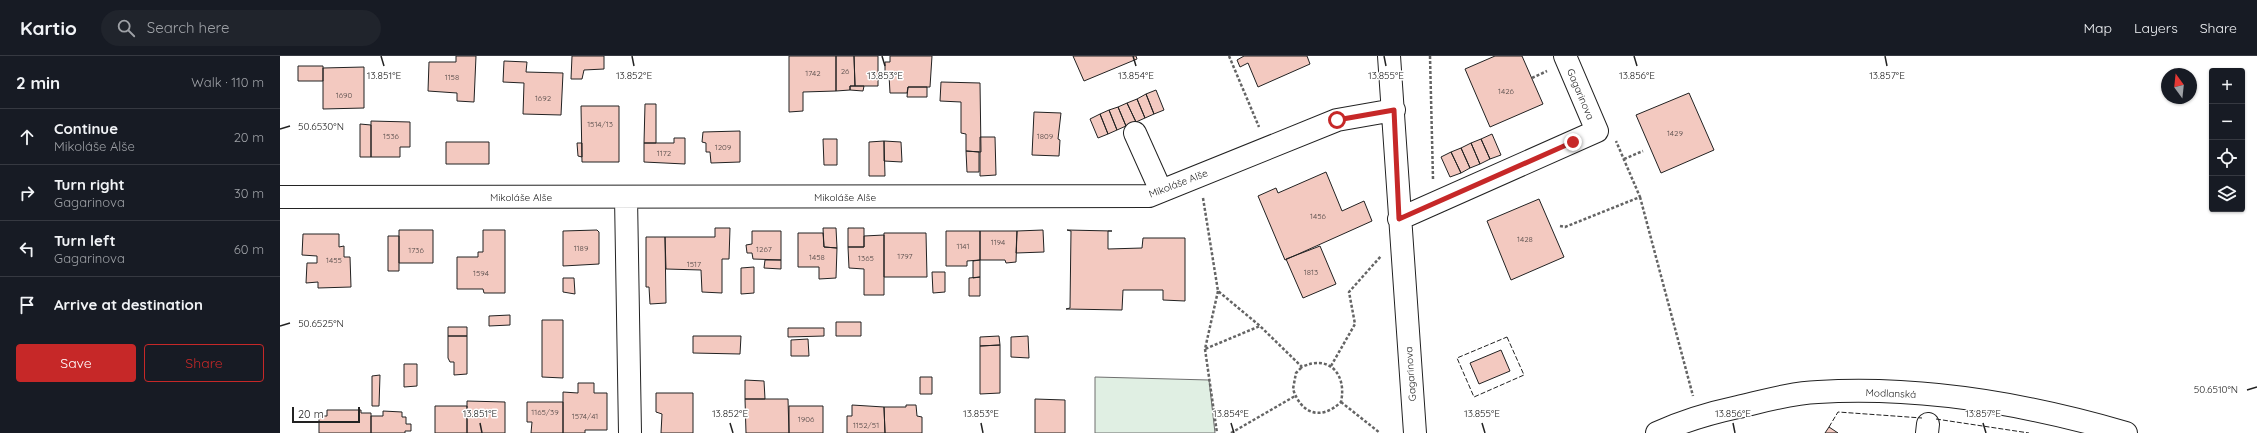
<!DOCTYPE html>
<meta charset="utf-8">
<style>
:root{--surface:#171b24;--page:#20242c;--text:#f1f3f6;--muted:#9ea1a6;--line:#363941;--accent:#c62828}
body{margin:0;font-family:Quicksand,sans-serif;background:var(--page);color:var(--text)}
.controls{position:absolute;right:12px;top:12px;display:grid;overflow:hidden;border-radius:4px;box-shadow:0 1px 3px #0004}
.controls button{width:36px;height:36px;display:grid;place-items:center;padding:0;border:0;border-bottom:1px solid var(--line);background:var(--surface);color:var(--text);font:20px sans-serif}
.compass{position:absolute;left:1881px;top:12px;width:36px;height:36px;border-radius:50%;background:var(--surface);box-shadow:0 1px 3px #0004;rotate:345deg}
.scale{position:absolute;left:12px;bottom:10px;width:68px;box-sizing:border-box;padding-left:4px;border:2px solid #222;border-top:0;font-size:11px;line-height:14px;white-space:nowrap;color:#222;-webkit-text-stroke:3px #fff;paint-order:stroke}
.stop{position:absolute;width:12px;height:12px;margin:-9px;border:3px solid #c62828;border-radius:50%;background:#fff}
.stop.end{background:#c62828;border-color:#fff;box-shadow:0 1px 4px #0008}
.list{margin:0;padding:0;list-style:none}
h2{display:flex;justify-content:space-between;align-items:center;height:52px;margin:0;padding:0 16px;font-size:17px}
h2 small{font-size:13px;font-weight:400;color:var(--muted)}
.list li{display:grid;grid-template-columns:26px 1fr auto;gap:12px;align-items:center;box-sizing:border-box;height:56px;padding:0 16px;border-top:1px solid var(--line)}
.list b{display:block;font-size:15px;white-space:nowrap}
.list p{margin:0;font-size:13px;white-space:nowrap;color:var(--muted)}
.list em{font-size:13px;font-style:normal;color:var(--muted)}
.actions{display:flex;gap:8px;padding:12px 16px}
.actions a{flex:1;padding:9px 0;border:1px solid var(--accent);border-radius:4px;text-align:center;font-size:14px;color:var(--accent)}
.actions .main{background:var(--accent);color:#fff}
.icon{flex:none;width:22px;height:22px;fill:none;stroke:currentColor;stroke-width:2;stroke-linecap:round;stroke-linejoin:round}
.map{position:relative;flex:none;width:1977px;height:377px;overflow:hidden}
header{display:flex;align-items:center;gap:24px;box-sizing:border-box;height:56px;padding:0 20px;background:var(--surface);border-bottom:1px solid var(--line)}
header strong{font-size:19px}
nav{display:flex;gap:22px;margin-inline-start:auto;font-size:14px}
.search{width:280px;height:36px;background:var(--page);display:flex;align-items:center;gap:10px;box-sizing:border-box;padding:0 14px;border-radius:22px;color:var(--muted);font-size:15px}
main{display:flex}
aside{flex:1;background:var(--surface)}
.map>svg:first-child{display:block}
</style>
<header>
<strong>Kartio</strong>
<div class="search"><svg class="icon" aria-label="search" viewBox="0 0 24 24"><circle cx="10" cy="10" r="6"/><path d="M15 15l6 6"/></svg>Search here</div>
<nav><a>Map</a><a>Layers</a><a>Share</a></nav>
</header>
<main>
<aside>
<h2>2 min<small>Walk · 110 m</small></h2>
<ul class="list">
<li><svg class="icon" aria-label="ahead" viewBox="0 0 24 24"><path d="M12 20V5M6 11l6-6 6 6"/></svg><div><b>Continue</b><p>Mikoláše Alše</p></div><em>20 m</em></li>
<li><svg class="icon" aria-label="right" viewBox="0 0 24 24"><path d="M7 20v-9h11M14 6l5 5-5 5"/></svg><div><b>Turn right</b><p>Gagarinova</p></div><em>30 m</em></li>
<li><svg class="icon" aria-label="left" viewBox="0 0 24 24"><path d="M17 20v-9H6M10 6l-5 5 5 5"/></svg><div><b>Turn left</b><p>Gagarinova</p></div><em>60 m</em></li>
<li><svg class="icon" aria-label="arrive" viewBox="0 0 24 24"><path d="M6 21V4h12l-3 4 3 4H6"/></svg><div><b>Arrive at destination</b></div></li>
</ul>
<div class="actions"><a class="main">Save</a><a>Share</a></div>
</aside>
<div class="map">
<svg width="1977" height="377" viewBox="0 0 1977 377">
<rect width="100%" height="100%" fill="#fff"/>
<path fill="#e0efe3" stroke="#6f6f6f" d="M815,321L929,324L935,377H815Z"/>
<path fill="#f3c9c0" stroke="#222" d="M176,0H196L194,46L177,45V37L148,35L149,6H176Z
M292,0H324V13L304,14L302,23H291Z
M509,0H556V35L523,36V55L509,56Z
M556,0H574L575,30H570V34L556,35Z
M574,0H598V30H575Z
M610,0H652L650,31H628L627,37H610L609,19L605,18V6H610Z
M793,0H856L857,3L804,25Z
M964,0H1027L1030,8L978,31L968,7L960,11L957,4Z
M1215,0H1242L1263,48L1210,71L1185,13Z
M224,5L247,6L246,16L283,17L281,59L243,58L244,27L223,26Z
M18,10H43V25H18Z
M84,11V52L43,53V12Z
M661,26L700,27L701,96L686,95V78L681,77V46L660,45Z
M570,30H584L583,35L570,34Z
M628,31H647V41H627Z
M876,34L884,54L874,58L866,38Z
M1409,37L1434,94L1381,117L1356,59Z
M866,38L874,58L865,62L857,43Z
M857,43L865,62L856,66L847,47Z
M847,47L856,66L846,70L838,51Z
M365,48H376V87H364Z
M301,50H339V106H302Z
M838,51L846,70L837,74L829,54Z
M829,54L837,74L828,78L820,58Z
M754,56L781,57L778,83L780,84L779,100L752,99Z
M820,58L828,78L818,82L810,63Z
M91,65L130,66V91H120V101H91Z
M80,68L91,69V101H80Z
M460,75V106L431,107L430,96H426V87L422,86L423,76Z
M1212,78L1221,99L1210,103L1201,83Z
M700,81H715L716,119L700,120Z
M394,82H405V108L364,106V87H394Z
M543,83H557V109H544Z
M1201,83L1210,103L1200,108L1191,87Z
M604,85L605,120H589V86Z
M604,85L621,86L622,106L604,105Z
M166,86H209V108H166Z
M297,87H302V101L298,100Z
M1191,87L1200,108L1190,112L1181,92Z
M1181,92L1190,112L1181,117L1171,96Z
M686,95L699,96V116H687Z
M1171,96L1181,117L1170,121L1161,101Z
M1046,116L1062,155L1084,145L1092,165L1005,204L978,140L996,132L998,137Z
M1259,143L1284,201L1231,224L1207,165Z
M435,172H450L449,203H442V237L422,236L421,214L386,213L385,181H435Z
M543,172H556L557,192L544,191Z
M568,172H584V191H568Z
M119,174H153V207H119Z
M203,174H225V237H204L203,233H177V201H198V196H203Z
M317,174L319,176V208L283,210V175Z
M763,174L764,196L736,197L737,175Z
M787,174L832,175H828V193L862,192L863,182H905V245L883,244V234H843L842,254L786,253L790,252L791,175Z
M472,175H501V204L473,203L472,197H467L466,189L472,188Z
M666,175H700V204L687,205V210H666Z
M700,175H737L736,206L726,207L725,204H700Z
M518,177H543L544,191L557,192L556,222L539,223V211H518Z
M604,177H646L647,221H604Z
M23,178H59V191L64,190V201H70L71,231L38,232V226L26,227L27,207H37V200L22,199Z
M604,179V239H584V213L569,212L568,191H584V180Z
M108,180H119V215H108Z
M366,181H385L386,247L370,248L369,231H366Z
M1040,190L1056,228L1023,242L1006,203Z
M485,204H501V213L484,212Z
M700,204V221L693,222V205Z
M474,211V237L461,238V212Z
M652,216H665V236L653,237Z
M700,221V240H689V222Z
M283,222H294L295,238L283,236Z
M230,259V269L209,270V260Z
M262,264H283V322L262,321Z
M556,266H581V280H556Z
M168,271H187V280H168Z
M508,272H544V280L508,281Z
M168,280H187V318L174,319V306H170L168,302Z
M413,280H461L460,298L413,297Z
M719,280L720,289L700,290V281Z
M748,280L749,302L731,301V281Z
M528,283L529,300H511V284Z
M720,289V337L700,338V290Z
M1221,294L1230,315L1199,328L1190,307Z
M124,308H137V330L124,331Z
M100,319L99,350H92V320Z
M640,321H652V338H640Z
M465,324L484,325L485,343H465Z
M298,327H314V337H327V374H305V377H283V336L298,337Z
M376,337H413V377H381L382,358L376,356Z
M465,343H508L509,377H466Z
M755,343L785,344V377H755Z
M187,345L225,346V377H187Z
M247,346H283V377H251L252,366H247Z
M572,349L604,351L605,377H567V360H572Z
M626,349H636L637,360L642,361V377H605L604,351H626Z
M155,350H187V377H155Z
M509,350H543V377H509Z
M47,354H81V357H91V377H39V360H47Z
M103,355L122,356V361H126V368H131V375H125V377H91V360H103Z
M1549,371L1558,377H1545Z"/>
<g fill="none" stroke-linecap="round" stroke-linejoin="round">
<g stroke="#222" stroke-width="24">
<path id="minor" d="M1109,0L1135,377
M855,77L881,135
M0,141L869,140L1057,64L1114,54
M346,141L350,377
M1119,163L1317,75L1285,0
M1377,377C1403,365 1430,357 1458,351C1484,345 1511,337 1538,336C1641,330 1747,348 1846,377
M1647,377L1648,368"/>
</g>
<path stroke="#646464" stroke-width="2.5" stroke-dasharray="3 2" stroke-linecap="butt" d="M949,0L979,71
M1150,0L1153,123
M1252,22L1267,15
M1344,103L1363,95
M1360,141L1413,340
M923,142L938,235L980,270L1022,311C1049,298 1067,318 1061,346C1041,365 1021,358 1013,333L1016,317L1022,311
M1280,170L1285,171L1360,141L1336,85
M938,235L925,293L980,270
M925,293L937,377
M1051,310L1075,268L1069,236L1101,200
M1061,346L1100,377
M951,377L1015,340"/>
<use href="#minor" stroke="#fff" stroke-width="22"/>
<path stroke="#222" stroke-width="1" stroke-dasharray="5 2" stroke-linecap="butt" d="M1227,281L1244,319L1194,341L1177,302Z
M1656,363L1749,377
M1549,371L1558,356L1642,362"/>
</g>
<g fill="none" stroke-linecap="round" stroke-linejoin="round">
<path stroke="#c62828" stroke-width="5" d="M1057,64L1114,54L1119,163L1293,86"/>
</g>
<path fill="none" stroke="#222" stroke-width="1.5" d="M101,0L104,10M352,0L354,10M602,0L605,10M853,0L856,10M1104,0L1106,10M1354,0L1357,10M1605,0L1607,10M0,73L10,70M0,270L10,267M1967,334L1977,331M200,367L202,377M450,367L453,377M701,367L703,377M951,367L954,377M1202,367L1205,377M1453,367L1455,377M1703,367L1706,377"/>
<g text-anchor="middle" stroke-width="3" stroke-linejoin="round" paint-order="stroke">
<g font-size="8" fill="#564c4a">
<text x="565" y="18">26</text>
<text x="533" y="20">1742</text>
<text x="172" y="24">1158</text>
<text x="1226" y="38">1426</text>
<text x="64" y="42">1690</text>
<text x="263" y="45">1692</text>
<text x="320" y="71">1514/13</text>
<text x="1395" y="80">1429</text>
<text x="111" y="83">1536</text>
<text x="765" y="83">1809</text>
<text x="443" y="94">1209</text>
<text x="384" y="100">1172</text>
<text x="1038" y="163">1456</text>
<text x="1245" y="186">1428</text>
<text x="718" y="189">1194</text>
<text x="683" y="193">1141</text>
<text x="301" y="195">1189</text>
<text x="484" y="196">1267</text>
<text x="136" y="197">1736</text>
<text x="625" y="203">1797</text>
<text x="537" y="204">1458</text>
<text x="586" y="205">1365</text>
<text x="54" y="207">1455</text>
<text x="414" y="211">1517</text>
<text x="1031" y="219">1813</text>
<text x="201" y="220">1594</text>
<text x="265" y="359">1165/39</text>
<text x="305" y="363">1574/41</text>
<text x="526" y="366">1906</text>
<text x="586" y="372">1152/51</text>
</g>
<g font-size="10" fill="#222" stroke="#fff">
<text transform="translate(1301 38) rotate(67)" y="4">Gagarinova</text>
<text transform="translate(898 127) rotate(-21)" y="4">Mikoláše Alše</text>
<text x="241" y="145">Mikoláše Alše</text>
<text x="565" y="145">Mikoláše Alše</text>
<text transform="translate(1130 318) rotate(-94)" y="4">Gagarinova</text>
<text transform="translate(1611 337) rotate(2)" y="4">Modlanská</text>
</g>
</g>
<g font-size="10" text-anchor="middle" fill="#222" stroke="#fff" stroke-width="3" stroke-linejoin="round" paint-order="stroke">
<text x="104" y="23">13.851°E</text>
<text x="354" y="23">13.852°E</text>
<text x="605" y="23">13.853°E</text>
<text x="856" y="23">13.854°E</text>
<text x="1106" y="23">13.855°E</text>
<text x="1357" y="23">13.856°E</text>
<text x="1607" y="23">13.857°E</text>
<text x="41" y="74">50.6530°N</text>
<text x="41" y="271">50.6525°N</text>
<text x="1936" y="337">50.6510°N</text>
<text x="200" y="361">13.851°E</text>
<text x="450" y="361">13.852°E</text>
<text x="701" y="361">13.853°E</text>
<text x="951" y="361">13.854°E</text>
<text x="1202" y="361">13.855°E</text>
<text x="1453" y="361">13.856°E</text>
<text x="1703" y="361">13.857°E</text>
</g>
</svg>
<div class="controls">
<button>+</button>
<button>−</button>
<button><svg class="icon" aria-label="locate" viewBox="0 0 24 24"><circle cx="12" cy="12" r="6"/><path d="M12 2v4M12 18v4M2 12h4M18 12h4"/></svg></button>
<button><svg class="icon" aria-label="layers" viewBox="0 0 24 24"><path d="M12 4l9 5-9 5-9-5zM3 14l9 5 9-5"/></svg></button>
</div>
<svg class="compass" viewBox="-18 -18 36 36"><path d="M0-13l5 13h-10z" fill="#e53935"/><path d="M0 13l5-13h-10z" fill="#9ea1a6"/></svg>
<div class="scale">20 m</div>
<div class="stop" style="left:1057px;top:64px"></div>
<div class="stop end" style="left:1293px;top:86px"></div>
</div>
</main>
